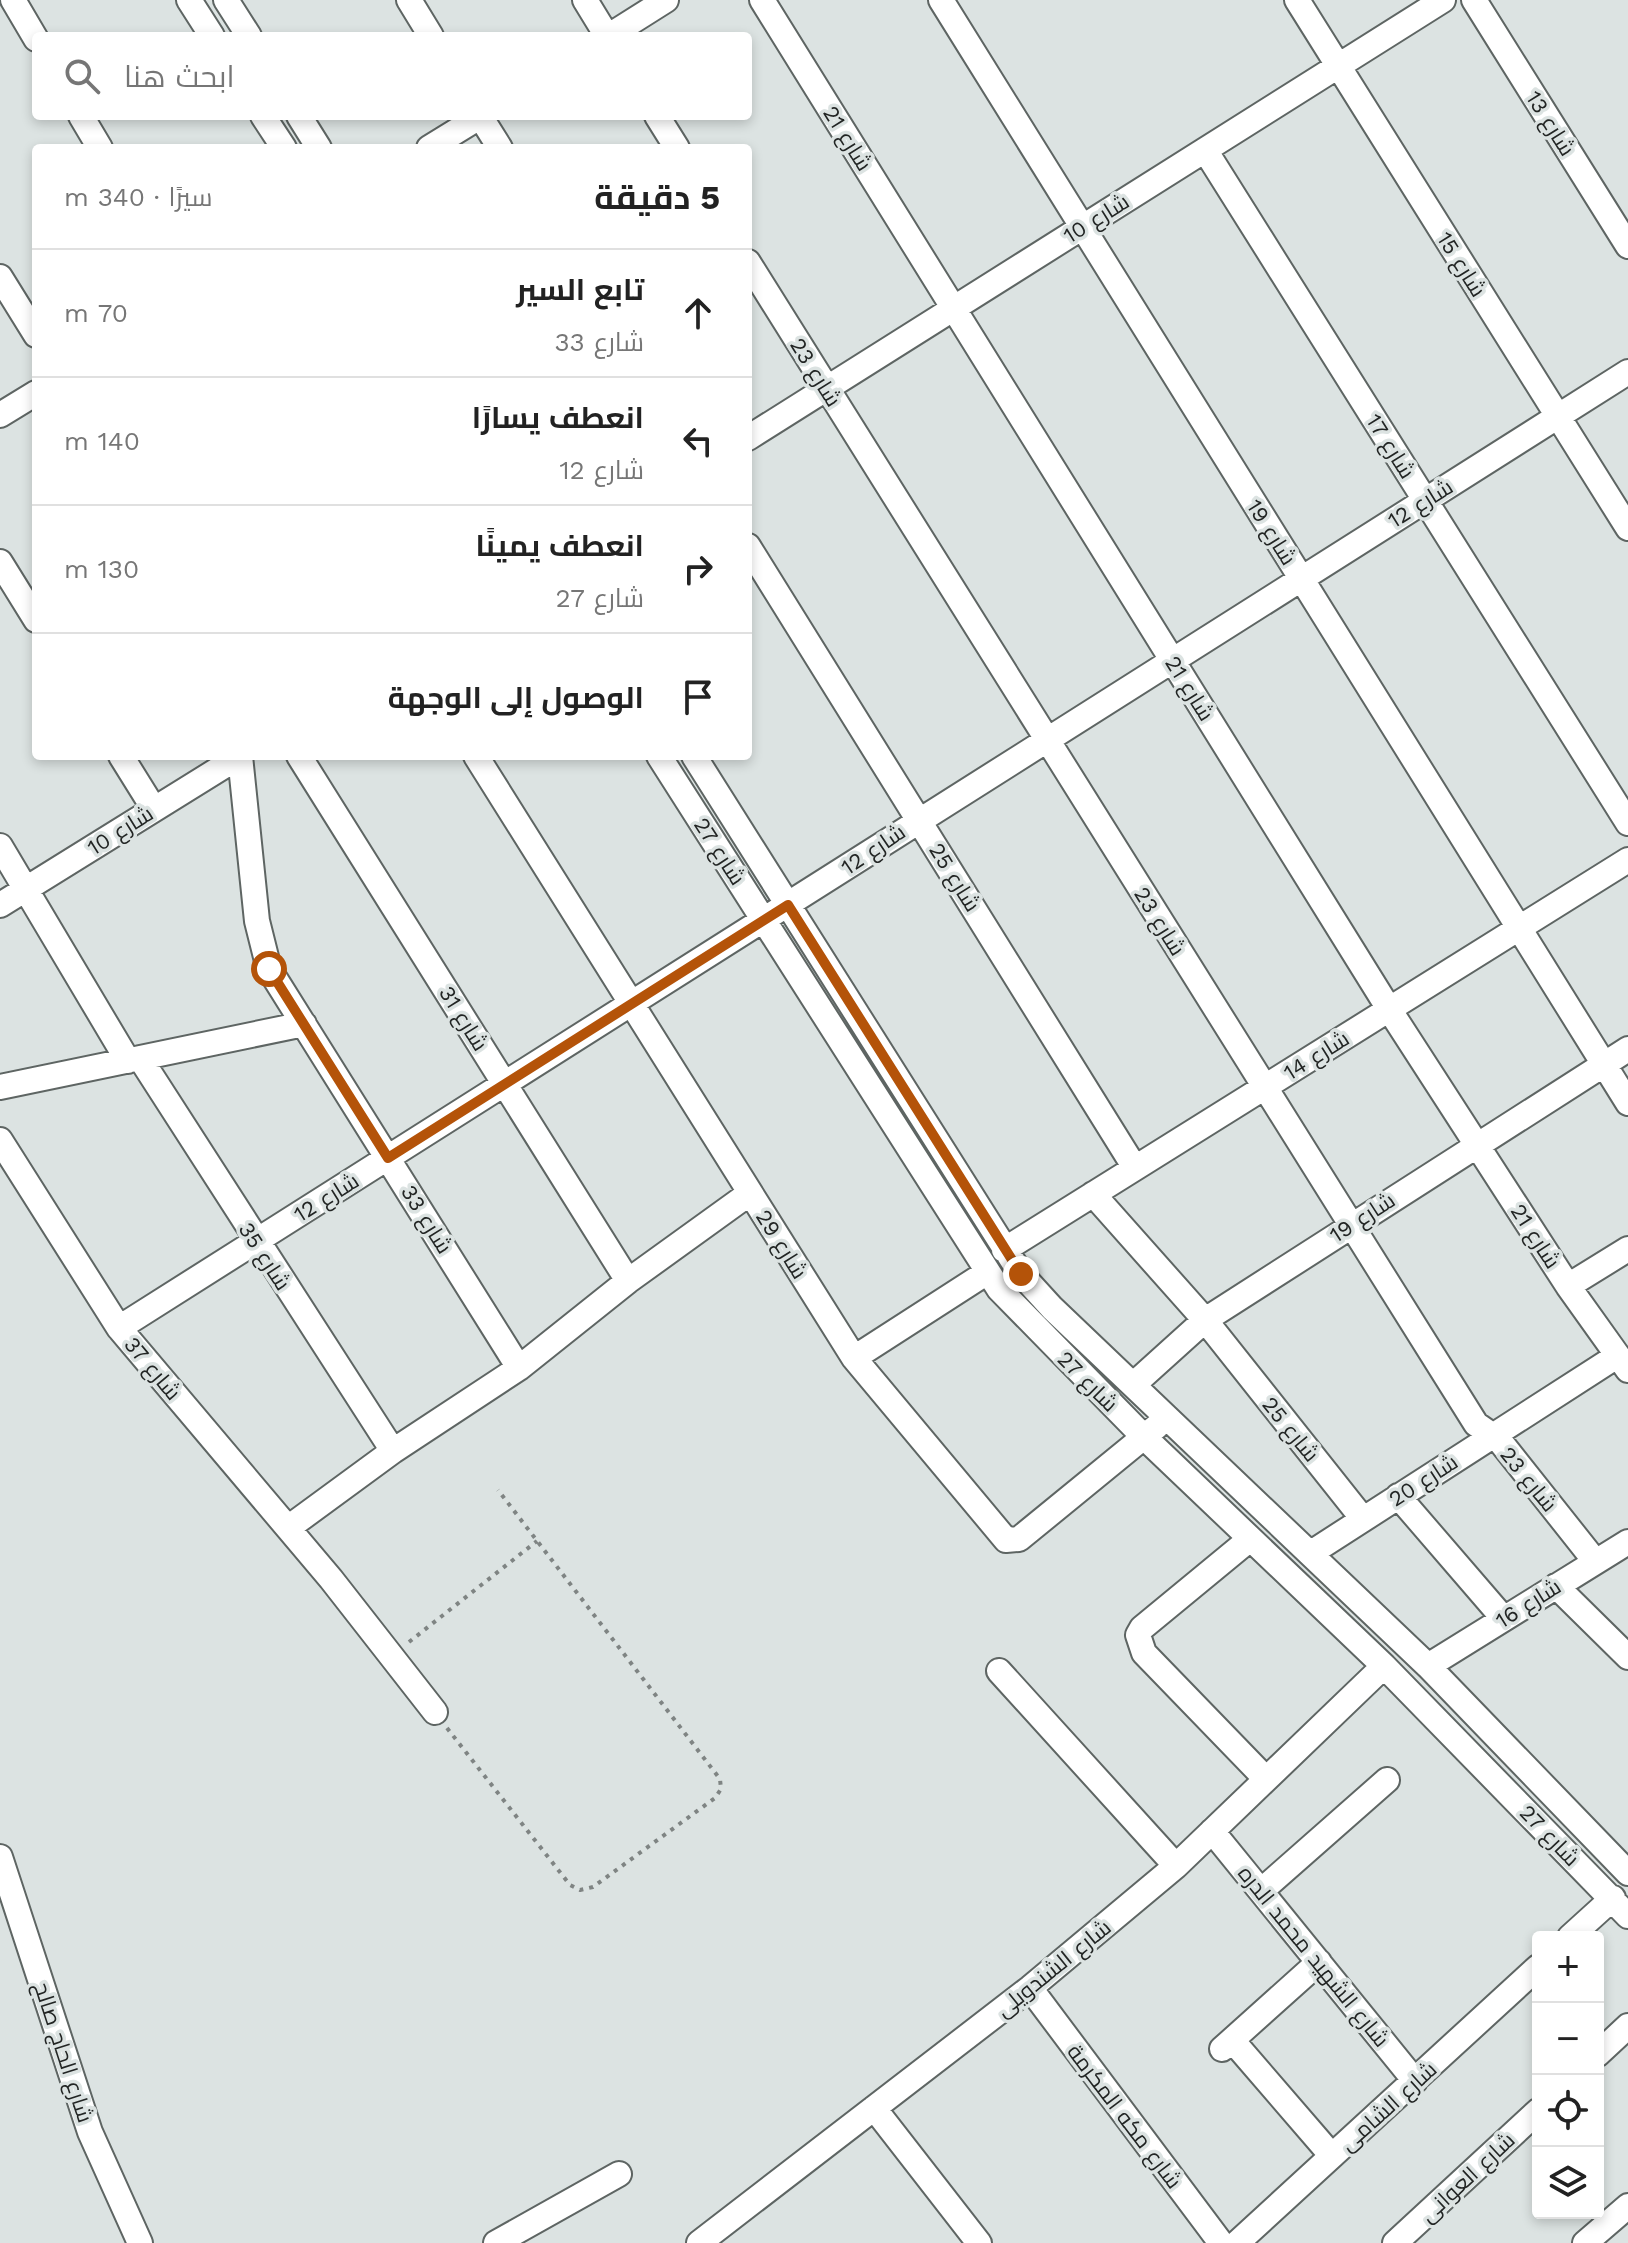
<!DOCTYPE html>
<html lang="ar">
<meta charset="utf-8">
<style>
:root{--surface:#fff;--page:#f6f6f6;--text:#222;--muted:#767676;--line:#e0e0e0}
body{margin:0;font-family:"Work Sans",Cairo,sans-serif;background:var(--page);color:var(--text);direction:rtl}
.controls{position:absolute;right:24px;bottom:24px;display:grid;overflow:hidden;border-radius:8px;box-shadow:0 4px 12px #0003}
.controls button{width:72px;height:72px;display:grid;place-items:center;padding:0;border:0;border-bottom:2px solid var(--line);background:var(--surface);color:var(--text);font:40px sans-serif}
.stop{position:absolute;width:24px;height:24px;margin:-18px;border:6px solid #b45309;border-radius:50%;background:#fff}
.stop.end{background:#b45309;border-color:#fff;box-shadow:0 2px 8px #0008}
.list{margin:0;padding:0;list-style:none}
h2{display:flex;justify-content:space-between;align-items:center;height:104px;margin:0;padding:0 32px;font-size:34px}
h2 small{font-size:26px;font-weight:400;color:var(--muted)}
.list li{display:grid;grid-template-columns:52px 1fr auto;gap:24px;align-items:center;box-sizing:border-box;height:128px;padding:0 32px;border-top:2px solid var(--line)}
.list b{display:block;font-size:30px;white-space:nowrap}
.list p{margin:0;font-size:26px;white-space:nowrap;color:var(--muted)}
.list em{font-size:26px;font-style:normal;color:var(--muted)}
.icon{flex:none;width:44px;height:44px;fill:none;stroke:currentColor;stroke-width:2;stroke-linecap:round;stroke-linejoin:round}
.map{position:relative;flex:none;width:1628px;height:2243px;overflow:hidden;direction:ltr}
.search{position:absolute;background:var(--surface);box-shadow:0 4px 12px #0003;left:32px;top:32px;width:720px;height:88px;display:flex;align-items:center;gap:20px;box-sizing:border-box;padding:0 28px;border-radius:8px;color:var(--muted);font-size:30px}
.panel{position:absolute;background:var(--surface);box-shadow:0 4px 12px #0003;left:32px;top:144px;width:720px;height:616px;border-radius:8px;direction:rtl}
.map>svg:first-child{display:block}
</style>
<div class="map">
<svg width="1628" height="2243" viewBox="0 0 1628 2243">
<rect width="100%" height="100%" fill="#dce3e2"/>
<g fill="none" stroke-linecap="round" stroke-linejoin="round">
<g stroke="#5e6563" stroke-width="28">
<path id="minor" d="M13,0L36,39
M189,0L212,36
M226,0L249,36
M409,0L431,36
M585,0L607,36
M762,0L1389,1009L1568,1286L1628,1370
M941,0L1628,1103
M1297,0L1628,528
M1474,0L1628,246
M609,36L666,0
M81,116L100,148
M263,116L284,148
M299,116L319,148
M480,116L500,148
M657,116L677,148
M429,148L481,116
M1205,150L1628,823
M748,262L1476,1424L1499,1440L1595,1561
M0,277L36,335
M0,415L36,393
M748,438L1443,0
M748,546L1135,1168
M0,562L36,620
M121,756L154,809
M240,756L257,921L269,969L519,1368
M299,756L628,1281
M476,756L854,1358L1006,1540L1019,1539L1156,1427
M659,756L999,1289L1144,1437L1384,1666L1628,1916
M694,756L1021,1274L1052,1308L1428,1666L1628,1873
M0,846L128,1061
M0,905L240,756
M140,1058L393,1451
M0,1087L304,1024
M0,1140L119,1328L331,1579L435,1712
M1093,1194L1205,1320L1363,1519
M1004,1250L1628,860
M1568,1286L1628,1249
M119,1328L1628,372
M854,1358L986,1273
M1133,1385L1205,1320L1628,1049
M1398,1496L1504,1619
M288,1528L393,1451L519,1368L628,1281L750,1193
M1250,1539L1142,1628L1138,1635L1144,1653L1265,1778
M1311,1553L1617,1356
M1556,1586L1628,1657
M1428,1666L1628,1542
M999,1671L1176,1866
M1212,1831L1415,2081
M0,1857L90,2132L140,2243
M1261,1891L1387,1780
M1570,1937L1613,1898
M1030,1988L1221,2243
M1232,2040L1332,2156
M1222,2049L1319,1962
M1598,2054L1628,2026
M874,2108L979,2243
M496,2243L619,2174
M699,2243L1030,1988L1176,1866L1384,1666
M1237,2243L1538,1967
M1395,2243L1538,2111
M1585,2243L1628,2206"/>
</g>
<path stroke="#7f8483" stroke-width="4" stroke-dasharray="4 6" stroke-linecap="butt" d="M409,1642L537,1541
M447,1728L570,1885L580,1890L593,1887L715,1798L721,1789L720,1779L498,1490"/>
<use href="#minor" stroke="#fff" stroke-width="24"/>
</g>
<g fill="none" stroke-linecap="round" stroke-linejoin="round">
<path stroke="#b45309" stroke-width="10" d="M269,969L388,1158L788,905L1021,1274"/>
</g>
<g text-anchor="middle" stroke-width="7" stroke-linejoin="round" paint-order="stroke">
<g font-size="22" fill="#222524" stroke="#dce3e2">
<text transform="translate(1551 123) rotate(58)" y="8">شارع 13</text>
<text transform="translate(848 138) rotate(58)" y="8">شارع 21</text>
<text transform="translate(1096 218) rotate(-32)" y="8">شارع 10</text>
<text transform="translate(1462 264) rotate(58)" y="8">شارع 15</text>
<text transform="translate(816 372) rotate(58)" y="8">شارع 23</text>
<text transform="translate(1391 446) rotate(58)" y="8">شارع 17</text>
<text transform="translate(1420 503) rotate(-32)" y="8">شارع 12</text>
<text transform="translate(1272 532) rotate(58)" y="8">شارع 19</text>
<text transform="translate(1190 688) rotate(58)" y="8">شارع 21</text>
<text transform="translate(120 830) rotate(-32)" y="8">شارع 10</text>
<text transform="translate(873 849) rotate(-34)" y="8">شارع 12</text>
<text transform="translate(720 851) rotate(57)" y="8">شارع 27</text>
<text transform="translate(955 877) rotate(58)" y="8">شارع 25</text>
<text transform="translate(1160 921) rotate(58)" y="8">شارع 23</text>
<text transform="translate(464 1018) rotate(58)" y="8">شارع 31</text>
<text transform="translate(1316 1055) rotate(-32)" y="8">شارع 14</text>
<text transform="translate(326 1197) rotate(-32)" y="8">شارع 12</text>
<text transform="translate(1362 1217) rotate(-33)" y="8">شارع 19</text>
<text transform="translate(427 1219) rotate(58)" y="8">شارع 33</text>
<text transform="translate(1536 1236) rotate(57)" y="8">شارع 21</text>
<text transform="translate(782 1244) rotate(58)" y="8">شارع 29</text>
<text transform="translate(265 1256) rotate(57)" y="8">شارع 35</text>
<text transform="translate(153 1368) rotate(50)" y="8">شارع 37</text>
<text transform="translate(1088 1381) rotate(45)" y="8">شارع 27</text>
<text transform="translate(1291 1429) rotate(51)" y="8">شارع 25</text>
<text transform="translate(1529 1479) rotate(51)" y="8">شارع 23</text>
<text transform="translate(1423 1480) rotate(-33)" y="8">شارع 20</text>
<text transform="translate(1528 1603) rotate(-32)" y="8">شارع 16</text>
<text transform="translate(1550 1835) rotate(46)" y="8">شارع 27</text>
<text transform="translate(1314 1956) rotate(51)" y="8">شارع الشهيد محمد الدره</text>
<text transform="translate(1053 1968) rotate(-39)" y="8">شارع الشندويلى</text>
<text transform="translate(64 2052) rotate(72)" y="8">شارع الحاج صالح</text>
<text transform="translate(1388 2106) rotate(-42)" y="8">شارع الشامى</text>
<text transform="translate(1125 2116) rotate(53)" y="8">شارع مكه المكرمة</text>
<text transform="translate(1467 2177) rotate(-43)" y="8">شارع العوانى</text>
</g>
</g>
</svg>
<div class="controls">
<button>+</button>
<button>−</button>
<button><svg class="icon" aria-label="locate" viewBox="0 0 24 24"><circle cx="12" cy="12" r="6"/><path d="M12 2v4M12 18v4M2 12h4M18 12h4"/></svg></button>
<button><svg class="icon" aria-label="layers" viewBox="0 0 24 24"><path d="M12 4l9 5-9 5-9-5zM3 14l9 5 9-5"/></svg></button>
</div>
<div class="stop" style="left:269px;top:969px"></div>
<div class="stop end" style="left:1021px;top:1274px"></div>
<div class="search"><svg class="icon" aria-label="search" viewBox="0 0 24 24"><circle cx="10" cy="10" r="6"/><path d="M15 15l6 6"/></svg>ابحث هنا</div>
<section class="panel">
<h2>5 دقيقة<small>سيرًا · 340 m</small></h2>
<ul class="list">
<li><svg class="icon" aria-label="ahead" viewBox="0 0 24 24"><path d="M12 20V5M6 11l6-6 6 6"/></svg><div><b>تابع السير</b><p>شارع 33</p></div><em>70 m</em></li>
<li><svg class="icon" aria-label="left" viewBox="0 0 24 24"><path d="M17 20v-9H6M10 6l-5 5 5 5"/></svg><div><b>انعطف يسارًا</b><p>شارع 12</p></div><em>140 m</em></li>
<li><svg class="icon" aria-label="right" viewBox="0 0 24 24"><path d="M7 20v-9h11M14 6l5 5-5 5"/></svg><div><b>انعطف يمينًا</b><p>شارع 27</p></div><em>130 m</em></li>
<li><svg class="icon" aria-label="arrive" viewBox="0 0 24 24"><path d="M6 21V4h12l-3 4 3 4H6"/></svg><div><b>الوصول إلى الوجهة</b></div></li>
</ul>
</section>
</div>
